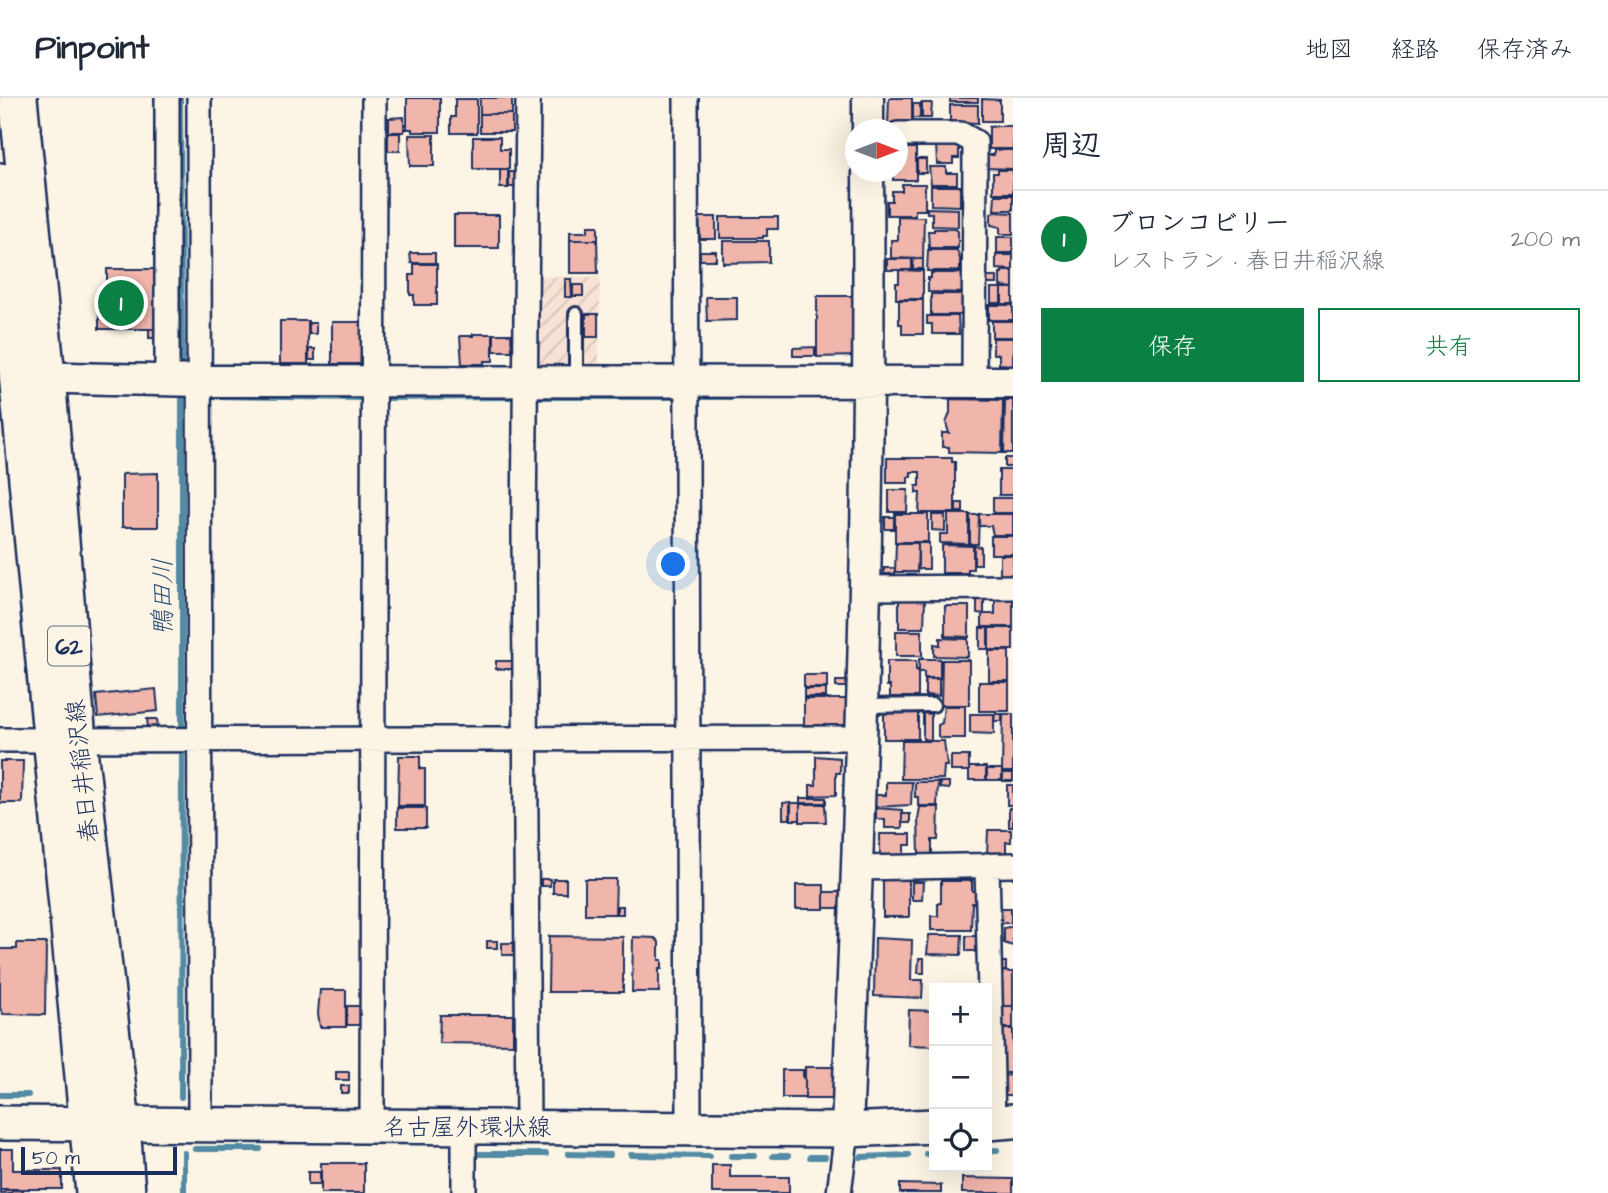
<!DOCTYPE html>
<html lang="ja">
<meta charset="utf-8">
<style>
:root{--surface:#fff;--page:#f2f2f3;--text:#1f2937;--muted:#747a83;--line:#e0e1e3;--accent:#0b8043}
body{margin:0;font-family:"Architects Daughter","Klee One",sans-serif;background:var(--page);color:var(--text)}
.controls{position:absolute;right:21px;bottom:21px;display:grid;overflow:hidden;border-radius:0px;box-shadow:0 7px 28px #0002}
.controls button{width:63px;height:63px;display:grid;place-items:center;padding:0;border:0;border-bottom:2px solid var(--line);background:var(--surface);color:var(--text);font:35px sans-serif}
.compass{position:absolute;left:845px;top:21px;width:63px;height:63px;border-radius:50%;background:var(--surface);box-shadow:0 7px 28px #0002;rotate:90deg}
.scale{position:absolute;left:21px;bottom:18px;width:156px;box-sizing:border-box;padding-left:7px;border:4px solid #1b2f5e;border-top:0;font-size:19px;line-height:24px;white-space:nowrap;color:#1b2f5e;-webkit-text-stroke:5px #fcf5e5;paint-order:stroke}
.you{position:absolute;left:674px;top:467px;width:24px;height:24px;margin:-18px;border:5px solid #fff;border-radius:50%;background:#1a73e8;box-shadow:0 0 0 10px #1a73e833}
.badge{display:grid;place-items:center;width:46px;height:46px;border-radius:50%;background:var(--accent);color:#fff;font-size:23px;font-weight:700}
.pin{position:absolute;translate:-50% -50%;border:4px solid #fff;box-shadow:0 2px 7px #0006}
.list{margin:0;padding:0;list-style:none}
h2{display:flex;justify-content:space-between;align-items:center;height:91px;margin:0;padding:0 28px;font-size:30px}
h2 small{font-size:23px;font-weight:400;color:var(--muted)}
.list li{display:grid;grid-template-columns:46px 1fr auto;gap:21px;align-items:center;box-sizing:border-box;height:98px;padding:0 28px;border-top:2px solid var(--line)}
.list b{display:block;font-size:26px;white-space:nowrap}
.list p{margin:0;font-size:23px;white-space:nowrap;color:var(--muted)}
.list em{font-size:23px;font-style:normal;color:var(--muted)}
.actions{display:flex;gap:14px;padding:21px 28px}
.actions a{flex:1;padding:16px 0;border:2px solid var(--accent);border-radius:0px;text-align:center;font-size:24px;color:var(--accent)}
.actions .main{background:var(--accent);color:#fff}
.icon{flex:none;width:38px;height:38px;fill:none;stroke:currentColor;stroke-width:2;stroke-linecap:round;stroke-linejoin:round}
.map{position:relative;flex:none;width:1013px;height:1095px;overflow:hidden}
header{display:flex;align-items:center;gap:42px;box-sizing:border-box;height:98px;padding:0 35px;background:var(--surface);border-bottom:2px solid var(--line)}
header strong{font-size:33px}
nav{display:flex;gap:38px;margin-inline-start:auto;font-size:24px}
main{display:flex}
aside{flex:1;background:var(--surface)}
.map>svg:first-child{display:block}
</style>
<header>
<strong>Pinpoint</strong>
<nav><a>地図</a><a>経路</a><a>保存済み</a></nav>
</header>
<main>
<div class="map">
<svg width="1013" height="1095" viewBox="0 0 1013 1095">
<defs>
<pattern id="industrial-furrows" width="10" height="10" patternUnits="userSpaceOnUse" patternTransform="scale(1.75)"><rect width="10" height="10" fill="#f8e2d4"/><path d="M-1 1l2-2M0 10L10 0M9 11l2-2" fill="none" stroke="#d4c2b8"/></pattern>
</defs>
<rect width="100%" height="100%" fill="#fcf5e5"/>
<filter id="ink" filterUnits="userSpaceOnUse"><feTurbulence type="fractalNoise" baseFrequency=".0143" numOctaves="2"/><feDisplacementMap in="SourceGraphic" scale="14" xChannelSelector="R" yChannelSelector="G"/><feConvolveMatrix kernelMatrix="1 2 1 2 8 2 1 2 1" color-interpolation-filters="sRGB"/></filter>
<g filter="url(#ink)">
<path fill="url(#industrial-furrows)" d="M534,178L600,179L599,272H540L533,264Z"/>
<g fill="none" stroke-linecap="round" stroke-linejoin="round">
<path stroke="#538ba4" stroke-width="6" d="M180,0L182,276
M212,298L363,300
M534,299H676
M696,299H731
M383,300L515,299
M182,636V290
M822,651H841
M0,997H28
M181,999L182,647
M195,1051H260
M987,1053L997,1052
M184,1055V1095
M477,1056H546
M568,1056L610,1057
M926,1056L934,1055
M631,1057L710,1058
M731,1058H755
M773,1058H788
M810,1059H825
M861,1059L908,1057"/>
</g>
<path fill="#f0b5ab" stroke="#1b2f5e" stroke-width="2" d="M407,0H440V34H412V31H407Z
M480,0H512V16H480Z
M889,0H912V27H888Z
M950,0H978V4H950Z
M455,1H477V35H451V19H455Z
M982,1L1000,2V23H982Z
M922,5H932L931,20H922Z
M913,6H920V20H913Z
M950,7H978V25L950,24Z
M480,16H512V34H480Z
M404,19V34H389V20Z
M998,28H1013V51H989V29Z
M388,35H400V53H388Z
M409,37H434V68H410Z
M473,39H500V51H509V71H473Z
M936,46H959V60H953V66H937Z
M898,50H916V82H893V74H898Z
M994,52H1013V71L985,70L987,57H994Z
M917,61H926V75H917Z
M929,69H946V75H957V86H931Z
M500,71H508V90H500Z
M998,72H1013V95H993V75H998Z
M509,74H516V89H509Z
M902,86H925V112H915V117H887V103H892V93H902Z
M931,88H960V108L931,107Z
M995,97H1013V112H994Z
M927,110L958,111V129L932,128V115H927Z
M994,114L1013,115V136H1000V129L991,127V116Z
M454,117H499V150H454Z
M898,118L924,119L923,161L891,160V142H898Z
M699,119H716V141H700Z
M720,119H778V131H767V138H763V140H720Z
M588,128H598V142H570V134H588Z
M934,131H955L958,133V150H929L928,133H934Z
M997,139H1013V155H997Z
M570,142H597L598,175H570Z
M723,143H769V164L723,165Z
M928,152H957L960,161V173H927Z
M700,153H716V162H700Z
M410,155H435V165H411Z
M996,157H1013V172L996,171Z
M887,161H912V172H887Z
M913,161H923V171H913Z
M414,166H437V207H414V197H410V177H414Z
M107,171H158V231H99V192H107Z
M899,172L923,173V201H896V185H899Z
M1002,173H1013V190L1000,188V175H1002Z
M931,175H967V195L928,194V180H931Z
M984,179H997V186H984Z
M565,181H571L572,199H565Z
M573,187H583V198H573Z
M991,190H1001V205H991Z
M1002,190H1013V206H1002Z
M931,196H965V217H931Z
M817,198H855L856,258L817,259Z
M706,199H737V222L707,223Z
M899,202H923V236H902V226H899Z
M989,207H1013V222H989Z
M586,216H598V239H586Z
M927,218H958L959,236H932V226H927Z
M280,223H308V266H280Z
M992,223H1013V239H992Z
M332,224H362V243H364L362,266H332Z
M309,225H316V236H309Z
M149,231H159V240H149Z
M473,236H493V263H484V266H462L460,238H473Z
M494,236H511L512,253H494Z
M993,240H1013V267L999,266V256H993Z
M815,249V258H793V250Z
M309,251H315V262H309Z
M950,301L1003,302L1002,355L949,354V349H942V335H949L946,325L950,315Z
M1005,302H1013V355H1004Z
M887,360H952V364H955V415H919L920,395H916V388H920V374H911V379H908V385H887Z
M1005,360H1013V369H1005Z
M999,372H1013V397H999Z
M158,375V429H122V376Z
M889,392H908L907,414H889Z
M993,400H1013V415H993Z
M956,405H963V414H956Z
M895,416H928V444H895Z
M948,416H969V446L940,445V436H948Z
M979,416H1013V437H993L991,428H979Z
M932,417H945V433L932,432Z
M970,417H979L978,446H970Z
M885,419H894V431H885Z
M991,438H1013V456H991Z
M896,445H918L917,474H895Z
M918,445H929V471H918Z
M942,447L973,448V471H968V475H942Z
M974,448L981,449V466H974Z
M1000,457H1013V477H1000Z
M884,470H895V476H884Z
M995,500L1013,501V529H982V516H995Z
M899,501H925L924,530H899Z
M977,501H984V516L977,515Z
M945,508H969V539L945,538Z
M980,530H988V551H980Z
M989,530H1013V552H989Z
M896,533H922V558H896Z
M940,540L968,541V559L934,558V546L940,547Z
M989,553H1009V583H989Z
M919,561H940V580H924V574H919Z
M942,562H969V607H941Z
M496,563H513V571H496Z
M887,563H916V572H918V599H890V588H887Z
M804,577H827V590H804Z
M925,581H939V598L925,597Z
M836,583H848V589H836Z
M979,584H1009V613H979Z
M156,591L158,613L98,619L96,597Z
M804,591H826V599H804Z
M804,601H846V627H804Z
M944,608H965V640H941L938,638V627L942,625Z
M884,614H918V641H884Z
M923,615L931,616V642L923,641Z
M970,616H994V636L970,635Z
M995,616H1002V623H994Z
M1003,616H1013V674H1002Z
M147,621H157L158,628L148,629Z
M902,643H944L947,668H944L943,681H901Z
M399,658H420V671H425V708H398Z
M816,658L840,660V675H836V697L810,698V687H816Z
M951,658H969V673H951Z
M0,663H23L22,705H0Z
M969,669H986V682H969Z
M987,671H1002V682H987Z
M1003,675H1013V683H1003Z
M886,684H912L911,707L875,709V697H886Z
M915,684H938L937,708H918V699H915Z
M940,684H949V691L940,690Z
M1007,687H1013V707H1007Z
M800,700H826V705H800Z
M790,704V721H783V705Z
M791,705H800V722H791Z
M800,706H825L826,724H800Z
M920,709H939L938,742H932V756H919L918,721Z
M397,710H426V730H397Z
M876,710L902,712V730H885V721H876Z
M1009,710H1013V729H1009Z
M902,716H910V725H902Z
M988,732H1011V744H1006V757H987Z
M880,736H911V747H904V757H880Z
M883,780L909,781V819H883Z
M541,781H550V788H541Z
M553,781H566V795H553Z
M585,781H616L615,816H585Z
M941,783H972V793H975V805H972L971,832H931V818H938V805H941Z
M912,784H923L922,802H912Z
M796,787H824V811H796Z
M824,794H841V810H824Z
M617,808H623V816H617Z
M996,810H1011V825H996Z
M1009,829H1013V848L1004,845V830Z
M929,837H962L961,857L927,856Z
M549,838L623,839V894H548Z
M966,838H981V853H966Z
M633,839L655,840L659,844V862H662V871H659V894H632Z
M875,840L912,842L911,882H923L922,900L874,898Z
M487,843H497V850H487Z
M17,845H46L45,917L3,916L0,910V851H17Z
M502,845H515V857H502Z
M919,860H924V875H918Z
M1000,864H1006V873H1000Z
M996,873L1013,874V908H996Z
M320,892H346V929H320L318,915Z
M347,908H362V927H347Z
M997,908H1013V930H997Z
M909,912L934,913V948L908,947Z
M440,917H513V946L439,945Z
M997,931H1013V975H998Z
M805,969H835V1001H805Z
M782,972H803V980H805V1000H782Z
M336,974H349V982H336Z
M1013,977V997H998V978Z
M341,988H349V995H341Z
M0,1051H13V1072H62V1091H0Z
M321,1065H364V1095H321Z
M712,1067H730V1079H789V1095H712Z
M308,1074H320V1086H308Z
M962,1080L1013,1081V1095H962Z
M900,1086L941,1087V1095H900Z
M0,1092H23V1095H0Z"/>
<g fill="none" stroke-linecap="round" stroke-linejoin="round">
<g stroke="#1b2f5e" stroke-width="18">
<path id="service" d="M576,216V283
M862,608L933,607"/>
</g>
<g stroke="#1b2f5e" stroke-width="28">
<path id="minor" d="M167,0V283
M199,0L200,1028
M686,0L689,1031
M898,36H961L975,44L974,284
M864,490L1013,489
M0,642L861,640
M987,767L993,1025
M858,770L1013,767
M372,1028L374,0
M464,1029V1095
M528,1029L524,435L528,0
M839,1095L847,1032"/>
</g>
<g stroke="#1b2f5e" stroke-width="35">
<path id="tertiary" d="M868,0V32
M25,279L200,283L1013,284
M847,1032C860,713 871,393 868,74"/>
</g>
<g stroke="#1b2f5e" stroke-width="38">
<path id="secondary" d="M0,1025L847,1032L934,1028
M987,1025L1013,1023"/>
</g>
<g stroke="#1b2f5e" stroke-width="42">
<path id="primary" d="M18,0L46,279L77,642L121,1026L126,1095
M0,84L95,1095"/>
</g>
<use href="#service" stroke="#fcf5e5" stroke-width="12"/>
<use href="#minor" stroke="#fcf5e5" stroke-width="23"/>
<use href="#tertiary" stroke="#fcf5e5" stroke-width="30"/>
<use href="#secondary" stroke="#fcf5e5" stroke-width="33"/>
<use href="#primary" stroke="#fcf5e5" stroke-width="37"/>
</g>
</g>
<g text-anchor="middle" stroke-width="6" stroke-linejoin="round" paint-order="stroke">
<rect fill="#fcf5e5" stroke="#5e6a86" stroke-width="2" x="48" y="528.5" width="42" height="39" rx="5"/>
<g font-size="23" font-weight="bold" fill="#1b2f5e">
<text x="69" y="556">62</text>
</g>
<g font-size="24" fill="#1b2f5e" stroke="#fcf5e5">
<text transform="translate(82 673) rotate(-96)" y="8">春日井稲沢線</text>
<text x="467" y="1037">名古屋外環状線</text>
</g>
<g font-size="26" font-style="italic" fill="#32567b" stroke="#fcf5e5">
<text transform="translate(162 499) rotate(-90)" y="9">鴨田川</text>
</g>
</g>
</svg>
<div class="controls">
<button>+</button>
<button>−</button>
<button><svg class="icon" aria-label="locate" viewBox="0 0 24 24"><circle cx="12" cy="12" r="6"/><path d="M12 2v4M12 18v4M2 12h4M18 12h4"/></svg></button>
</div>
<svg class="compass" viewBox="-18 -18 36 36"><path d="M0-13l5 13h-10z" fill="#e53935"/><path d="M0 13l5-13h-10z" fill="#747a83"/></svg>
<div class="scale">50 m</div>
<div class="you"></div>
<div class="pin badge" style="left:121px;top:205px">1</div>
</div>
<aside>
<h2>周辺<small></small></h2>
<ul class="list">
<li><span class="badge">1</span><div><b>ブロンコビリー</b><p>レストラン · 春日井稲沢線</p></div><em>200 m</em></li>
</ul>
<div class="actions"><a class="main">保存</a><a>共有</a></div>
</aside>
</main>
